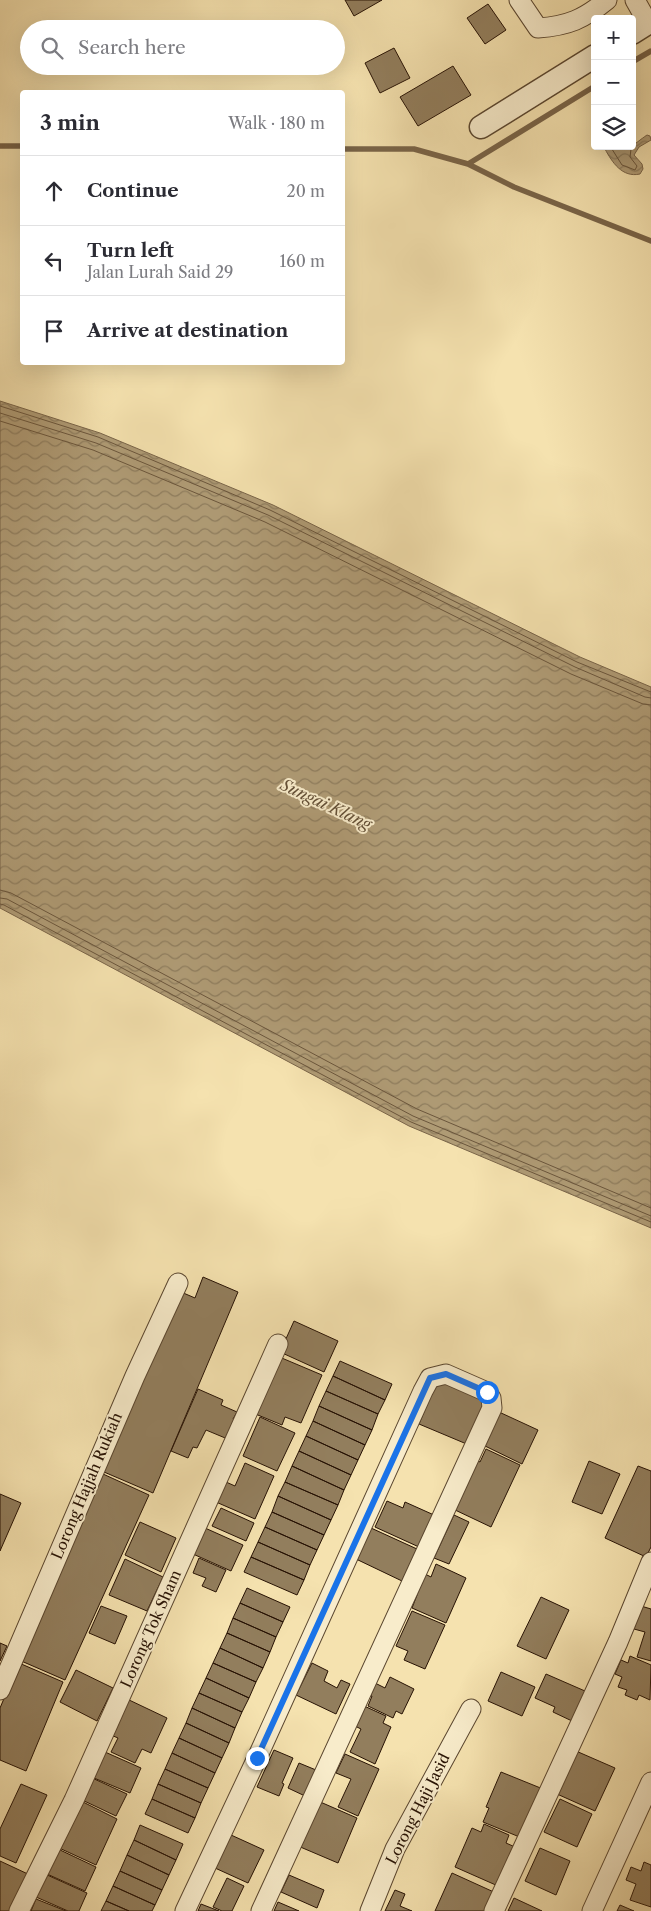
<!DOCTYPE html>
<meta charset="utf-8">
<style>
:root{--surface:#fff;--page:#f7f7f7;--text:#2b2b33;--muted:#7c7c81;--line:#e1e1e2}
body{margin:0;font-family:"Libre Caslon Text",serif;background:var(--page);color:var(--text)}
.controls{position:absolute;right:15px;top:15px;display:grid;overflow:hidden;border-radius:5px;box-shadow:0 5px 20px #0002}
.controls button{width:45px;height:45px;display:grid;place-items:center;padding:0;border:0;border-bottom:1px solid var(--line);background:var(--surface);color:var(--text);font:25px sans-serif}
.stop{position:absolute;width:15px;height:15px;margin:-11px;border:4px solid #1a73e8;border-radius:50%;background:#fff}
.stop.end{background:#1a73e8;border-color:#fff;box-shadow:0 1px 5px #0008}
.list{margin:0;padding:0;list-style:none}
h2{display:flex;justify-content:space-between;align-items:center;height:65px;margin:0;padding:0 20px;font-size:21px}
h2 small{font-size:16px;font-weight:400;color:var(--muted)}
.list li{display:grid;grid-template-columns:32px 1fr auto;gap:15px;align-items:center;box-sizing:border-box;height:70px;padding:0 20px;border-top:1px solid var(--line)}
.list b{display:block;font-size:19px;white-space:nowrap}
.list p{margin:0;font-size:16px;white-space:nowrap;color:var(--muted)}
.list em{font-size:16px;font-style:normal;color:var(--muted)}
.icon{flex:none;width:28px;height:28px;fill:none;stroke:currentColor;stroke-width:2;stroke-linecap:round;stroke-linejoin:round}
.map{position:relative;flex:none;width:651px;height:1911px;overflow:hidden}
.search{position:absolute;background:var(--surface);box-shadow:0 5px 20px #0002;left:20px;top:20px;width:325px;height:55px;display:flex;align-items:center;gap:12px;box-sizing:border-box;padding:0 18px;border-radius:28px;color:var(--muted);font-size:19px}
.panel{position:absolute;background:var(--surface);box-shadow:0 5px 20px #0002;left:20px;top:90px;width:325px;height:275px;border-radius:5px}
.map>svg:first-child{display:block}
</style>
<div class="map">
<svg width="651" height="1911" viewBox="0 0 651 1911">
<defs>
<pattern id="water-waves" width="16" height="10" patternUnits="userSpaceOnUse" patternTransform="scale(1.25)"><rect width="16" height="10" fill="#af9b75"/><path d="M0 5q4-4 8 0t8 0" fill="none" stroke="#8e7d5e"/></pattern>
</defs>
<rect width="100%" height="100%" fill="#f5e2af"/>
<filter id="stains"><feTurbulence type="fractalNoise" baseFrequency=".004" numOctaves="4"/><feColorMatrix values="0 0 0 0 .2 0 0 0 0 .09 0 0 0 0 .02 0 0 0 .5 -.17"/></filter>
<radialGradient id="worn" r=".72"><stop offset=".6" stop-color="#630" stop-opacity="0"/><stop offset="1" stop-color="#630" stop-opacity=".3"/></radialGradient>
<path fill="url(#water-waves)" stroke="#796448" d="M647,135L650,136L651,140L639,147L634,155L642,164L643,169L640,174C622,178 612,162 605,149V146C612,146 623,150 630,147C634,145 641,139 647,135Z
M0,401L100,433L273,505L580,657L651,687V1228L409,1126L0,908Z"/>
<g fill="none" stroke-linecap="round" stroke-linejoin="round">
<path stroke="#6b563c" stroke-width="1" d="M610,146L622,165L635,170L637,166L630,157L631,149L628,146
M0,406L98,437L270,510L577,662L651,692
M0,413L96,443L268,515L575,667L645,697L651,698
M0,421L93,450L265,522L571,674L643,704L651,705
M0,890L11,893L417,1109L651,1208
M0,898L7,899L413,1116L651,1216
M0,904L4,905L411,1122L651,1222"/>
<path stroke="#796448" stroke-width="5.5" d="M632,62L651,51
M0,146H22
M342,149H414L468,164L514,187L651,241
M468,164L595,86"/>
</g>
<path fill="#927e5d" stroke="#271204" d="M345,0H382L354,16Z
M488,4L506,30L485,44L467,18Z
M394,48L410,78L380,93L365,63Z
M453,66L471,95L418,126L400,97Z
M203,1277L238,1292L153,1493L104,1472L181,1292L195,1298Z
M294,1321L338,1341L324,1372L280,1352Z
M277,1356L322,1375L301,1423L285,1417L282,1425L253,1413Z
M340,1361L392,1384L385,1400L333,1376Z
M333,1376L385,1400L378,1414L326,1391Z
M438,1378L488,1400L469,1445L419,1424Z
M198,1389L223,1400L221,1405L237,1412L233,1419L238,1421L230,1440L206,1430L197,1448L193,1447L188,1458L171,1451Z
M326,1391L378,1414L372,1430L319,1406Z
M319,1406L372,1430L365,1445L313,1421Z
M499,1412L538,1430L522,1464L483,1445Z
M260,1417L295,1433L277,1471L243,1456Z
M313,1421L365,1445L358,1460L306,1436Z
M306,1436L358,1460L351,1475L299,1451Z
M486,1449L520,1465L491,1527L453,1509L476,1460L480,1462Z
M299,1451L351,1475L344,1490L292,1466Z
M589,1461L620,1474L602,1514L572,1502Z
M245,1463L274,1476L255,1519L216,1502L226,1482L235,1486Z
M292,1466L344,1490L338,1505L285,1482Z
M638,1466L651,1471V1547L646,1557L605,1538Z
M103,1474L149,1495L65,1680L19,1660Z
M285,1482L338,1505L331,1520L278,1496Z
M0,1494L21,1503L0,1551Z
M278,1496L331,1520L324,1535L272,1512Z
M387,1501L403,1508L405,1502L434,1515L419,1547L375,1527Z
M221,1508L254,1523L246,1541L212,1526Z
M272,1512L324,1535L317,1550L265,1527Z
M454,1515L469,1522L449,1564L434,1558Z
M140,1522L176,1538L161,1572L125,1555Z
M265,1527L317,1550L310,1565L258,1542Z
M205,1528L243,1545L231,1571L193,1554Z
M371,1528L417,1549L402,1581L356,1559Z
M258,1542L310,1565L304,1580L251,1557Z
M251,1557L304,1580L297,1595L244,1572Z
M199,1558L226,1570L216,1592L202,1586L206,1578L193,1573Z
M125,1559L163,1577L147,1611L109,1595Z
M436,1564L466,1578L446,1623L412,1608L417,1595L414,1594L423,1573L431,1577Z
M247,1588L290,1607L283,1622L240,1603Z
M541,1597L569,1610L546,1659L517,1646Z
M240,1603L283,1622L276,1637L233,1618Z
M101,1606L127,1616L115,1644L89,1633Z
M641,1606L651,1609V1661L637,1657L645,1632L634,1629Z
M412,1611L445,1625L425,1669L404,1660L408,1651L396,1646Z
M233,1618L276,1637L270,1652L227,1633Z
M227,1633L270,1652L263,1668L220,1648Z
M0,1643L7,1646L0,1661Z
M220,1648L263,1668L256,1682L213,1663Z
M630,1656L651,1665L650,1700L639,1695L637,1700L625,1695L627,1690L618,1687L622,1677L615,1674L621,1660L628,1663Z
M19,1663L63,1682L26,1771L0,1760V1708Z
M213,1663L256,1682L249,1698L206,1678Z
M312,1663L328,1671L324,1681L337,1688L341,1680L350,1684L336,1714L296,1695Z
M76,1670L113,1688L97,1721L60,1702Z
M501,1672L535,1687L522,1716L488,1701Z
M546,1674L585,1691L572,1721L553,1712L555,1707L535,1698Z
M390,1677L414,1689L402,1714L396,1711L393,1718L368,1706L372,1696L369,1695L375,1683L385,1688Z
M206,1678L249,1698L242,1712L199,1693Z
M199,1693L242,1712L235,1728L192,1708Z
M127,1699L167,1718L151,1753L142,1749L135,1763L111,1752L118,1738L111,1735Z
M362,1705L386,1716L383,1723L391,1727L375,1764L350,1752L361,1729L353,1725Z
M192,1708L235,1728L229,1743L186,1723Z
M186,1723L229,1743L222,1758L179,1738Z
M179,1738L222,1758L215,1773L172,1753Z
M274,1750L293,1758L282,1783L284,1784L279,1796L257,1787Z
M576,1751L615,1768L595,1811L557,1794Z
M105,1752L141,1768L130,1793L94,1778Z
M172,1753L215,1773L208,1788L165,1769Z
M345,1754L379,1769L358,1816L338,1807L351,1779L336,1773Z
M299,1763L316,1770L305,1796L288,1788Z
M165,1769L208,1788L201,1803L158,1784Z
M501,1772L543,1789L522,1838L483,1822L489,1808L486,1807Z
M90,1777L127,1794L116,1816L80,1799Z
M21,1784L47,1795L16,1863L0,1856V1829Z
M158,1784L201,1803L195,1818L152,1799Z
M152,1799L195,1818L188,1833L145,1814Z
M560,1799L592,1814L577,1847L544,1832Z
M79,1800L117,1819L96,1865L57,1847Z
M318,1801L357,1818L338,1863L298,1846Z
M484,1824L509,1835L506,1843L515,1847L498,1886L455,1867L472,1828L481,1832Z
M140,1825L183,1844L176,1860L134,1840Z
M231,1835L264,1850L248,1883L215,1868Z
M134,1840L176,1860L169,1875L127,1855Z
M540,1848L570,1861L556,1895L525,1881Z
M58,1849L96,1867L85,1891L47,1874Z
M127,1855L169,1875L162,1890L120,1871Z
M0,1861L30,1875L13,1911H0Z
M644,1862L651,1865V1907L630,1900L636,1884L626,1880L631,1867L641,1871Z
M120,1871L162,1890L155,1905L113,1886Z
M452,1873L496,1893L488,1911H435Z
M45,1874L87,1893L79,1911H68L36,1897Z
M289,1875L324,1890L317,1908L281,1892Z
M227,1878L244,1886L232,1911H222L213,1907Z
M113,1886L155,1905L152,1911H129L106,1901Z
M395,1890L405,1894L400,1906L412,1911H385Z
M514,1898L542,1911H508Z
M36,1899L66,1911H31Z
M106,1901L129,1911H101Z
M278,1902L299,1911H274Z
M201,1904L219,1911H198Z
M620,1905L634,1911H617Z"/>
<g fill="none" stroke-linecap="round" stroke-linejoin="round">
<g stroke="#5a462f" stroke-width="21">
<path id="minor" d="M519,0L538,28C568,26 584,19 607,0
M635,0L648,23
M0,1690L135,1376L178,1283
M19,1911L74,1800L278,1344
M185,1911L257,1758L423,1391L430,1378L446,1374L487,1392L491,1398L492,1408L261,1911
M370,1911L395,1849L471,1709
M494,1911L618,1642L651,1562
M592,1911L651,1782"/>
</g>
<g stroke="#5a462f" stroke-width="25">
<path id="tertiary" d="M632,33L651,21
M481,127L595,56"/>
</g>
<use href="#minor" stroke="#f8eccb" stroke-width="19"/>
<use href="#tertiary" stroke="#f8eccb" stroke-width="22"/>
</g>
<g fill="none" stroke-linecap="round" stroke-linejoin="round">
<path stroke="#1a73e8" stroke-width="6" d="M257,1758L430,1378L446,1374L487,1392"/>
</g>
<g text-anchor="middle" stroke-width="4" stroke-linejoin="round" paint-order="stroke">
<g font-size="15" fill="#271204" stroke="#f8eccb">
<text transform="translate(87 1486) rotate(-67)" y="5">Lorong Hajjah Rukiah</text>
<text transform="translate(151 1629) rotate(-66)" y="5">Lorong Tok Sham</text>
<text transform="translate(418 1809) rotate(-63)" y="5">Lorong Haji Jasid</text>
</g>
<g font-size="16" font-style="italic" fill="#645037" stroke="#f8eccb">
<text transform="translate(326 804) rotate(25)" y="6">Sungai Klang</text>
</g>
</g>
<rect width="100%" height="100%" filter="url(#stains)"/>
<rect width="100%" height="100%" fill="url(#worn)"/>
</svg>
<div class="controls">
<button>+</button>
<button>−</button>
<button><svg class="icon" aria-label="layers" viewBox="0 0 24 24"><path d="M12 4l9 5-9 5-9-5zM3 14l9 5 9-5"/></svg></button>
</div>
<div class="stop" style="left:487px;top:1392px"></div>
<div class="stop end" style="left:257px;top:1758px"></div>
<div class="search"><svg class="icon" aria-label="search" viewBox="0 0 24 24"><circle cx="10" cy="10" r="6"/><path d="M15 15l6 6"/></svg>Search here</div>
<section class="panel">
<h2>3 min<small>Walk · 180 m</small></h2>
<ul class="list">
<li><svg class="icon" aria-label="ahead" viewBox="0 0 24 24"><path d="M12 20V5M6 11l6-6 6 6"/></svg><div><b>Continue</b></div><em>20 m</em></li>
<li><svg class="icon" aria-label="left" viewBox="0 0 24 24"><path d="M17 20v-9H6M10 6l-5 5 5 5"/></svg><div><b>Turn left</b><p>Jalan Lurah Said 29</p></div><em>160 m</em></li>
<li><svg class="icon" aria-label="arrive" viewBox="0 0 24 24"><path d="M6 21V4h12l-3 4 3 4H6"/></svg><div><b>Arrive at destination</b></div></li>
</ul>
</section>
</div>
